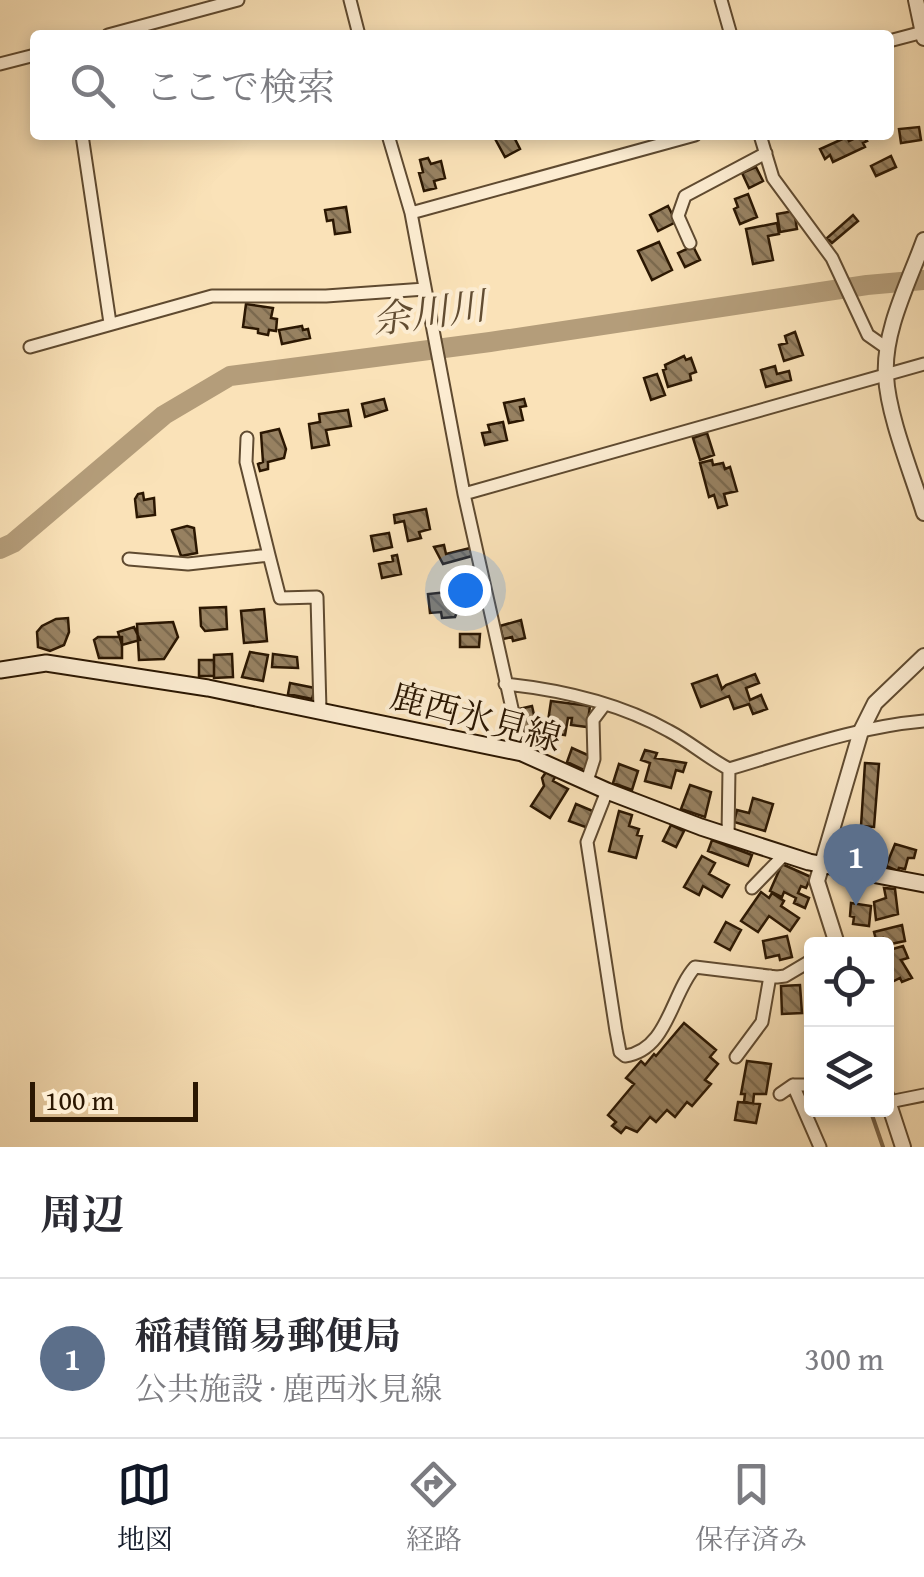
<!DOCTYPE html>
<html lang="ja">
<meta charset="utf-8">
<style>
:root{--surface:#fff;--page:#f7f7f7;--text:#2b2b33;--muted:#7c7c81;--line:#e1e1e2;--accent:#111827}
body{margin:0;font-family:"Gentium Book Plus","Noto Serif JP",serif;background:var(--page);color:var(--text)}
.controls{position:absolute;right:30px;bottom:30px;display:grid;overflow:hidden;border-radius:10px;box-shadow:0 5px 15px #0003}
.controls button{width:90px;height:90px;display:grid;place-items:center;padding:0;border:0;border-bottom:2px solid var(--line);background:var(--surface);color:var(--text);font:50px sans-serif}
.scale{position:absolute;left:30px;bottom:25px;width:168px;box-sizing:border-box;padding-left:10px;border:5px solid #2b1702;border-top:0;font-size:28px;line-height:35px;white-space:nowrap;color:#2b1702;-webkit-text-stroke:8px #fcecd1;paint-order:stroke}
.you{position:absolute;left:465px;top:590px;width:35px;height:35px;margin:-25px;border:8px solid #fff;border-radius:50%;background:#1a73e8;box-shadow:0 0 0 15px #1a73e833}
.badge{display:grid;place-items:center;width:65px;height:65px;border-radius:50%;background:var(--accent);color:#fff;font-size:32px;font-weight:700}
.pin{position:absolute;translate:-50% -82px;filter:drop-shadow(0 2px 5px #0008)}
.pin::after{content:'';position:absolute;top:52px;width:35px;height:30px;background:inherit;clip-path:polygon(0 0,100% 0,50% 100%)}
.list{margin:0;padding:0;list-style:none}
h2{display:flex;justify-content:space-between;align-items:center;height:130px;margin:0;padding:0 40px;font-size:42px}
h2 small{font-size:32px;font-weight:400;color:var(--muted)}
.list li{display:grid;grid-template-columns:65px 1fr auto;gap:30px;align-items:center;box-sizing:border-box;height:160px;padding:0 40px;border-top:2px solid var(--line)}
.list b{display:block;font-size:38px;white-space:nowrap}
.list p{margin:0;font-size:32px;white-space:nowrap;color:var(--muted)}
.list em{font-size:32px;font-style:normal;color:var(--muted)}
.icon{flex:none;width:55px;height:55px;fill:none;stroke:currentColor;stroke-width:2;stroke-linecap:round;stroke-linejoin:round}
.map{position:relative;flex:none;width:924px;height:1147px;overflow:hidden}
.search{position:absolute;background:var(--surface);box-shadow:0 5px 15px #0003;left:30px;right:30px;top:30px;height:110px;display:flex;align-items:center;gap:25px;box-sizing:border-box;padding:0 35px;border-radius:10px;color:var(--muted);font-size:38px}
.sheet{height:290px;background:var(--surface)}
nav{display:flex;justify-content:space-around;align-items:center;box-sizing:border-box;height:140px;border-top:2px solid var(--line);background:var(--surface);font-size:28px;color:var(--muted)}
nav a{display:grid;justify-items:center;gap:5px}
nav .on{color:var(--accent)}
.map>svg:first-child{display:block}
</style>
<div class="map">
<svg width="924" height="1147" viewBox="0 0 924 1147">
<defs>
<pattern id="building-back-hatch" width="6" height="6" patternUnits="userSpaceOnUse" patternTransform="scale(2.5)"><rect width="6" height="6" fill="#978161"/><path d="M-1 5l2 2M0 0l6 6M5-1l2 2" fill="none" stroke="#7b694e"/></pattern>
</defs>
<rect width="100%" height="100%" fill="#fae2b8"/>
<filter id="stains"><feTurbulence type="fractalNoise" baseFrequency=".002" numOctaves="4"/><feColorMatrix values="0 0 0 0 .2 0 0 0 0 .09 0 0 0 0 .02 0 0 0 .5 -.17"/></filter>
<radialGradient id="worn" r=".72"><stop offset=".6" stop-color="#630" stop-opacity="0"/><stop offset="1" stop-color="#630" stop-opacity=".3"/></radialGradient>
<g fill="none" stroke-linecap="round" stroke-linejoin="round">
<path stroke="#7d674a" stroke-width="4" d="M872,1115L883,1147"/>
<path stroke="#b49d7a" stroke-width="20" d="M0,549L13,543L164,415L230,376L490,342L867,285L924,280"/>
</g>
<path fill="url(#building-back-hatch)" stroke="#2b1702" stroke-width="2.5" d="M919,127L921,140L901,143L899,129Z
M493,135H513L520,149L505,157Z
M862,135L867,141L863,143L865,147L833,162L830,155L825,159L820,149L847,137L849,141Z
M891,156L896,167L876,176L871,166Z
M428,158L431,164L441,161L445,178L434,181L436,188L424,191L419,173L423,172L420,160Z
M756,167L763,181L749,188L742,173Z
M748,194L757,217L740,224L734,209L738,207L735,199Z
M668,206L676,222L658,231L650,215Z
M346,207L350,232L335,234L333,220L327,221L325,210Z
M794,211L797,229L780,232L777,214Z
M853,215L858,221L832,243L827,238Z
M777,223L779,234L768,236L773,260L753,264L746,229Z
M659,242L672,270L652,280L638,251Z
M693,246L700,260L685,267L678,253Z
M246,304L273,308L271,318L277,319L276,331L269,330L268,335L258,333V329L243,327Z
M302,326L303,330L308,329L310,338L282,344L279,330Z
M795,332L803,355L784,361L779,345L787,343L785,336Z
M684,356L686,360L691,358L696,372L690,374L691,380L668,387L663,370L666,369L665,365Z
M775,366L777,374L789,371L791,380L766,387L761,370Z
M657,374L665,395L651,400L644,378Z
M384,399L387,410L365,417L362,404Z
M524,399L526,406L520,407L523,420L509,423L504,403Z
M348,410L351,426L326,430L329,445L312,448L309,424L320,422L319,414Z
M503,422L507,440L485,445L482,433L490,432L488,425Z
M279,429L286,449L284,458L268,462V469L260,471L258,464L263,462L261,433Z
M707,433L714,455L700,460L693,438Z
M712,460L713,465L723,463L725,469L730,467L737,491L724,494L727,505L718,508L714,495L709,497L700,463Z
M143,493L144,500L154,498L155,515L137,517L135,499L138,494Z
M426,509L430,529L419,532L421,538L408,541L404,521L395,523L394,515Z
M187,526L194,528L197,553L181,556L172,530Z
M389,533L392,547L374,551L371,536Z
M444,545L446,554L470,548L472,556L443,564L434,547Z
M397,555L401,574L382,578L379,564L393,561L392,556Z
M467,590L468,606L459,607L455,617L442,618L441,612L430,613L428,594Z
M226,607L227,629L205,631L201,626L200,608Z
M264,609L267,641L244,643L241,611Z
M68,618L69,632L64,645L50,651L38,647L37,632L42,626L56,619Z
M521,620L525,638L513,641L512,637L503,639L500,626Z
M173,622L178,637L164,659L139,660L137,624Z
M134,627L140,640L122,645L118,632Z
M460,634H480L479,647H460Z
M98,637H122V658H99L94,640Z
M250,652L268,655L263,681L242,677Z
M232,654L233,677L214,678V655Z
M273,654L297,657L298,668L272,667Z
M199,660H214V676H199Z
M755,674L759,683L746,688L750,700L761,695L767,709L753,714L749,704L734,709L729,696L701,707L692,684L717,675L722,689L726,685Z
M290,683L315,688L312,699L288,694Z
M551,701L590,706L587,727L571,725L572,718H568L565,735L550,733V728H547Z
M532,706L540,741L527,744L519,709Z
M572,748L592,757L586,771L567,762Z
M645,750L657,753L655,758L686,763L683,772L676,770L671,788L645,781L650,763L641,760Z
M865,763L879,764L874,827L861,826Z
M619,764L638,771L632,790L613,783Z
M546,772L555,777L553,781L568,789L550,818L531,806L544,786L542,778Z
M690,785L711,792L705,817L681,809Z
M753,798L773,804L765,831L734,822L737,810L749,813Z
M576,804L595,812L588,828L569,821Z
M619,811L632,815L629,826L639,829L637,835L642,836L636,858L609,851Z
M671,825L684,831L676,847L663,841Z
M863,837L881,841L874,860L858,854Z
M712,840L752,855L748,866L708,851Z
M895,844L916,850L914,858H908L905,869L899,868L898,871L886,866Z
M702,856L715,863L709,874L729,885L722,897L703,886L699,895L684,887Z
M782,864L811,877L806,888L801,886L798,893L809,898L805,908L794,903L796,898L784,892L782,897L770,891Z
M884,888L895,889L898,914L876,920L874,902L886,898Z
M761,892L769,898L772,893L784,901L781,906L799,918L790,931L769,916L758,932L741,921Z
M851,903L871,906L869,926L853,924L854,917L850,916Z
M726,922L741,930L730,950L715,942Z
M902,925L905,941L886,945L883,938L876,940L874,932Z
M787,936L792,957L780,960L779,955L766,958L763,941Z
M903,946L908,958L901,960L912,978L902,982L900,978L886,985V951Z
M800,985L802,1013L782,1014L781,986Z
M684,1023L716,1050L710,1057L718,1064L705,1080L711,1084L692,1106L687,1102L675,1117L667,1110L656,1122L650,1117L637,1132L626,1127L621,1133L612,1126L616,1122L608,1115L634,1084L626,1078L641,1061L645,1065L654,1054L656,1056Z
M747,1061L771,1064L766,1094H754L753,1104L744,1102L745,1094H741Z
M738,1102L760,1104L756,1123L735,1120Z"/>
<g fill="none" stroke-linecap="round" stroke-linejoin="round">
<g stroke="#5f4a30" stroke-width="15">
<path id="minor" d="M350,0L359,35
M721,0L731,35
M108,35L238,0
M889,41L923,32
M0,64L35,55
M82,135L110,323
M388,135L411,213L464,494L522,753
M760,135L773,178L832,258L868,335L888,349
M411,213L695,135
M690,243L678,216L685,196L766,153
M30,347L212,296H326L425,289
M247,438L246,462L269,555
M464,494L924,364
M129,559L188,564L269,555L280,598L317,597L320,710
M505,684C562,690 619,703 669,731C690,742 708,758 729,769C794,750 856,727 924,721
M587,781L594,759L593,720L605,704
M607,791L587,842L616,1031L620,1052L625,1056C668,1050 671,994 695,967L777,977L785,976L812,960
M728,836L729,769
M752,888L785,854
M736,1057L762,1022L770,976
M793,1085L820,1147
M780,1094L793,1085H812
M889,1102L924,1095"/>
</g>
<g stroke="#5f4a30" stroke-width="18">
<path id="tertiary" d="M916,0L924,38
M924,240C909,282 883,331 886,376C888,416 912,474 924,513
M837,944L817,881L861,731L875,703L924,656
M886,1095L903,1147"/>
</g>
<g stroke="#2b1702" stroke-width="19">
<path id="secondary" d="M0,670L46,663L208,688L522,753L607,791L701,827L809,862L924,884"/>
</g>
<use href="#minor" stroke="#fcecd1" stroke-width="11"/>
<use href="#tertiary" stroke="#fcecd1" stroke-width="14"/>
<use href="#secondary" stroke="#fcecd1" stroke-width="15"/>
</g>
<g text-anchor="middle" stroke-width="8" stroke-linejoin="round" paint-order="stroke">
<g font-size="35" fill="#2b1702" stroke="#fcecd1">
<text transform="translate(476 717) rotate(15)" y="12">鹿西氷見線</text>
</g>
<g font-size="38" font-style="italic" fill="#624d32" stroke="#fcecd1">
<text transform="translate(429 313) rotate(-8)" y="13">余川川</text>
</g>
</g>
<rect width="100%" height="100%" filter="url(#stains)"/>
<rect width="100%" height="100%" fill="url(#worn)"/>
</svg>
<div class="controls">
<button><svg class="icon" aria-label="locate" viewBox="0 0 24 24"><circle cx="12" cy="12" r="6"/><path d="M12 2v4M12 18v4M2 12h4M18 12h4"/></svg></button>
<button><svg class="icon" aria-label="layers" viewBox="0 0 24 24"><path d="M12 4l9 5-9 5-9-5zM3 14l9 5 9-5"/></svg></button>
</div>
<div class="scale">100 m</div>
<div class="you"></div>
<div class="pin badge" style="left:856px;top:906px;background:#5c6f8a">1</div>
<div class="search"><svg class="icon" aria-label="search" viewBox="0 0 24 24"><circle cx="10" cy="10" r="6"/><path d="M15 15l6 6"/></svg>ここで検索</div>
</div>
<section class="sheet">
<h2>周辺<small></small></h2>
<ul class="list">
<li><span class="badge" style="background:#5c6f8a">1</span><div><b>稲積簡易郵便局</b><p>公共施設 · 鹿西氷見線</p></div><em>300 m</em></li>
</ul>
</section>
<nav>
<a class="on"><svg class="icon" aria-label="map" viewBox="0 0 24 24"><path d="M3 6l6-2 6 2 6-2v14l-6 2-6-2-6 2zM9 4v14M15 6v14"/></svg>地図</a>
<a><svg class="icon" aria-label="directions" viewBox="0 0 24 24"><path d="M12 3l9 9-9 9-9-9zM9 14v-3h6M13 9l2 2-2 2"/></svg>経路</a>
<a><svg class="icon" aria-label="saved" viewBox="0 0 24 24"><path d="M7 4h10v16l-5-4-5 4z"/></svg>保存済み</a>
</nav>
